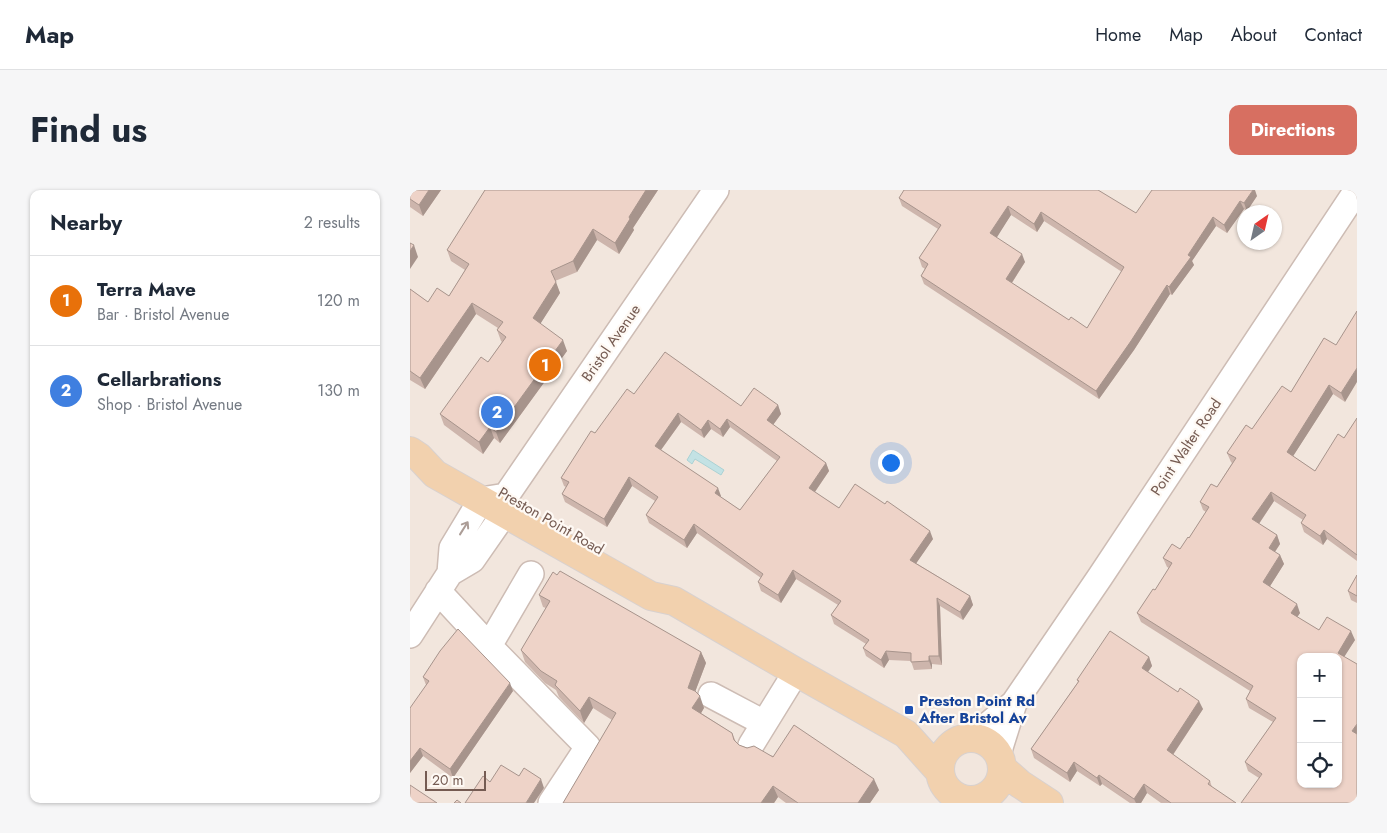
<!DOCTYPE html>
<meta charset="utf-8">
<style>
:root{--surface:#fff;--page:#f6f6f7;--text:#1f2937;--muted:#747a83;--line:#e0e1e3;--accent:#d76f61}
body{margin:0;font-family:Jost,sans-serif;background:var(--page);color:var(--text)}
.controls{position:absolute;right:15px;bottom:15px;display:grid;overflow:hidden;border-radius:10px;box-shadow:0 1px 4px #0004}
.controls button{width:45px;height:45px;display:grid;place-items:center;padding:0;border:0;border-bottom:1px solid var(--line);background:var(--surface);color:var(--text);font:25px sans-serif}
.compass{position:absolute;left:827px;top:15px;width:45px;height:45px;border-radius:50%;background:var(--surface);box-shadow:0 1px 4px #0004;rotate:34deg}
.scale{position:absolute;left:15px;bottom:12px;width:61px;box-sizing:border-box;padding-left:5px;border:2px solid #755b52;border-top:0;font-size:14px;line-height:18px;white-space:nowrap;color:#755b52;-webkit-text-stroke:4px #fef9f4;paint-order:stroke}
.you{position:absolute;left:480px;top:272px;width:18px;height:18px;margin:-12px;border:4px solid #fff;border-radius:50%;background:#1a73e8;box-shadow:0 0 0 8px #1a73e833}
.badge{display:grid;place-items:center;width:32px;height:32px;border-radius:50%;background:var(--accent);color:#fff;font-size:16px;font-weight:700}
.pin{position:absolute;translate:-50% -50%;border:2px solid #fff;box-shadow:0 1px 5px #0006}
.list{margin:0;padding:0;list-style:none}
h2{display:flex;justify-content:space-between;align-items:center;height:65px;margin:0;padding:0 20px;font-size:21px}
h2 small{font-size:16px;font-weight:400;color:var(--muted)}
.list li{display:grid;grid-template-columns:32px 1fr auto;gap:15px;align-items:center;box-sizing:border-box;height:90px;padding:0 20px;border-top:1px solid var(--line)}
.list b{display:block;font-size:19px;white-space:nowrap}
.list p{margin:0;font-size:16px;white-space:nowrap;color:var(--muted)}
.list em{font-size:16px;font-style:normal;color:var(--muted)}
.icon{flex:none;width:28px;height:28px;fill:none;stroke:currentColor;stroke-width:2;stroke-linecap:round;stroke-linejoin:round}
.map{position:relative;flex:none;width:947px;height:613px;overflow:hidden;border-radius:10px}
header{display:flex;align-items:center;gap:30px;box-sizing:border-box;height:70px;padding:0 25px;background:var(--surface);border-bottom:1px solid var(--line)}
header strong{font-size:24px}
nav{display:flex;gap:28px;margin-inline-start:auto;font-size:18px}
.intro{display:flex;align-items:center;justify-content:space-between;box-sizing:border-box;height:120px;padding:0 30px}
h1{margin:0;font-size:35px}
.button{padding:12px 22px;border-radius:10px;background:var(--accent);color:#fff;font-size:18px;font-weight:700}
main{display:flex;gap:30px;padding:0 30px}
aside{flex:1;background:var(--surface);border-radius:10px;box-shadow:0 1px 4px #0004}
.map>svg:first-child{display:block}
</style>
<header>
<strong>Map</strong>
<nav><a>Home</a><a>Map</a><a>About</a><a>Contact</a></nav>
</header>
<div class="intro"><h1>Find us</h1><a class="button">Directions</a></div>
<main>
<aside>
<h2>Nearby<small>2 results</small></h2>
<ul class="list">
<li><span class="badge" style="background:#e8710a">1</span><div><b>Terra Mave</b><p>Bar · Bristol Avenue</p></div><em>120 m</em></li>
<li><span class="badge" style="background:#3f7fe0">2</span><div><b>Cellarbrations</b><p>Shop · Bristol Avenue</p></div><em>130 m</em></li>
</ul>
</aside>
<div class="map">
<svg width="947" height="613" viewBox="0 0 947 613">
<defs>
<pattern id="water-ripples" width="26" height="14" patternUnits="userSpaceOnUse" patternTransform="scale(1.25)"><rect width="26" height="14" fill="#c3e2e4"/><path d="M2 4q2-2 4 0t4 0M15 11q2-2 4 0t4 0" fill="none" stroke="#a3babb"/></pattern>
</defs>
<rect width="100%" height="100%" fill="#fbf4ee"/>
<path fill="#f2e6dd" fill-rule="evenodd" d="M0,0H947V613H0ZM834,22H864V52H834ZM891,467H928V594H891Z"/>
<path fill="url(#water-ripples)" stroke="#abd2d4" d="M283,260L314,280L311,285L285,269L282,274L277,270Z"/>
<g fill="none" stroke-linecap="round" stroke-linejoin="round">
<g stroke="#cdbcb4" stroke-width="28">
<path id="minor" d="M40,383L42,358L71,310L96,306L306,0
M28,401L79,456L178,557L141,613
M0,445L40,383L62,370L94,324L96,306
M79,456L121,384
M301,505L354,533
M561,549L604,513L690,387L947,0
M341,555L386,482
M588,564L604,513"/>
</g>
<g stroke="#d8d1cf" stroke-width="30">
<path id="major" d="M0,261L9,267L25,284L241,406L264,411L386,482L496,544L530,582
M530 579a31 31 0 1 1 62 0a31 31 0 1 1-62 0Z
M592,578L610,594L639,613"/>
</g>
<use href="#minor" stroke="#fff" stroke-width="25"/>
<use href="#major" stroke="#f2d1ae" stroke-width="28"/>
</g>
<path fill="#cdb5ac" fill-rule="evenodd" d="M0,0H31L13,26L0,17Z
M75,0H248L223,38L224,40L209,64L187,50L167,82L145,91L150,103L130,134L157,161L90,253L84,248L73,264L34,235L30,224L78,172L92,152L91,151L87,140L88,138L66,124L15,199L0,190V99L18,112L39,106L55,80L41,71L37,60Z
M847,6L837,21L834,19L817,43L806,36L782,71L784,75L762,105L760,104L724,160L689,209L514,94L511,86L515,79L512,77L509,68L528,39L492,16L489,8L726,23ZM601,25L627,42L634,31L712,82L677,138L659,130L602,93L615,72L586,47Z
M914,148L935,212L923,204L883,266L905,281L934,248L947,228V371L917,349L913,355L894,342L891,333L893,330L864,311L849,334L867,345L870,354L865,362L870,365L874,374L860,396L890,423L887,427L909,440L945,450L849,588L838,581L835,572L863,532L839,518L836,509L840,501L731,432L727,423L745,400L759,378L757,377L753,368L770,359L779,348L796,322L793,320L790,312L807,297L822,273L821,272L817,263L881,202Z
M224,204L331,216L368,215L371,224L363,235L416,273L419,281L405,302L429,318L523,349L506,373L560,406L563,415L553,430L530,416L532,475L522,474V479L504,480L501,471L479,470L474,478L456,466L453,458L456,454L424,434L421,425L428,415L386,389L371,413L351,401L348,392L351,388L287,343L277,358L239,333L236,325L245,311L222,296L197,337L155,312L152,304L156,297L154,296L151,288L185,243ZM271,232L294,248L301,239L313,247L320,237L367,271L330,320L311,307V306L251,260Z
M147,385L291,462L296,473L285,502L294,518L291,523L322,543L326,552L329,555L469,600L460,613H376L368,607L364,613H153L202,530L183,518L174,533L149,507L146,500L135,493L115,472L111,460L136,418L133,417L129,405Z
M947,385V413L941,410L938,401Z
M739,467L742,476L738,482L793,519L763,565L800,591L802,597L826,613H751L737,603L731,613H720L692,594L690,596L667,581L660,592L624,568L621,559L668,492L667,490Z
M13,487L103,501L43,588L13,566L0,583L16,495Z"/>
<path fill="#a7948c" d="M19,0H31L13,26L9,15Z
M236,0H248L223,38L224,40L209,64L205,53L219,27Z
M843,0H845L847,6L837,21L834,13Z
M830,11L834,19L817,43L814,35Z
M598,16L601,25L584,52L580,43Z
M631,22L634,31L627,42L624,34Z
M803,27L806,36L782,71L784,75L762,105L759,97L778,65Z
M183,39L187,50L167,82L163,71Z
M4,55L8,67L0,79V61Z
M612,64L615,72L599,97L596,89Z
M146,92L150,103L127,139L123,128Z
M757,95L760,104L724,160L689,209L686,201Z
M62,113L66,124L15,199L10,188Z
M153,150L157,161L90,253L86,242Z
M947,178V192L935,212L931,203Z
M919,195L923,204L880,271L877,262Z
M368,215L371,224L360,239L357,230Z
M268,223L271,232L248,264L245,256Z
M317,229L320,237L313,247L310,239Z
M298,230L301,239L294,248L291,240Z
M80,237L84,248L73,264L69,252Z
M416,273L419,281L402,306L399,298Z
M219,287L222,296L197,337L194,329Z
M308,298L311,306L308,311L305,303Z
M861,302L864,311L846,338L842,329Z
M284,334L287,343L277,358L274,350Z
M914,340L917,349L913,355L910,346Z
M520,341L523,349L503,378L500,370Z
M867,345L870,354L862,366L859,358Z
M870,365L874,374L857,401L853,392Z
M383,380L386,389L371,413L368,405Z
M560,406L563,415L553,430L550,422Z
M527,408L530,416L532,475L529,466Z
M887,414L890,423L884,432L881,423Z
M941,441L945,450L931,472L928,463Z
M476,461L479,470L474,478L471,470Z
M291,462L296,473L282,510L278,498Z
M519,466L522,474V479L519,471Z
M739,467L742,476L735,486L732,478Z
M100,493L103,501L43,588L40,579Z
M290,506L294,518L287,530L282,518Z
M179,507L183,518L174,533L170,521Z
M789,511L793,519L760,569L757,560Z
M947,534V547L942,541Z
M10,558L13,566L0,583V571Z
M664,572L667,581L660,592L657,583Z
M689,585L692,594L690,596L687,588Z
M131,589L134,598L124,613H116Z
M464,589L469,600L460,613H448Z
M734,594L737,603L731,613H726L724,609Z
M363,596L368,607L364,613H351Z"/>
<path fill="#eed3c8" stroke="#a7948c" fill-rule="evenodd" d="M0,0H19L9,15L0,9Z
M75,0H236L219,27L220,29L205,53L183,39L163,71L141,81L146,92L123,128L153,150L86,242L80,237L69,252L30,224L71,167L78,172L96,147L87,140L93,132L62,113L10,188L0,181V99L18,112L27,98L39,106L59,74L37,60Z
M494,0H688L726,23L742,0H843L834,13L830,11L814,35L803,27L778,65L781,67L759,97L757,95L721,151L686,201L511,86L518,74L509,68L531,35L489,8ZM598,16L624,34L631,22L714,77L677,138L661,127L659,130L596,89L612,64L580,43Z
M0,53L4,55L0,61Z
M947,121V178L931,203L919,195L877,262L905,281L928,244L934,248L947,228V365L914,340L910,346L891,333L896,325L861,302L842,329L867,345L859,358L870,365L853,392L887,414L881,423L909,440L917,427L941,441L928,463L947,474V534L942,541L947,544V613H831L852,584L835,572L866,528L836,509L843,496L727,423L743,399L745,400L762,373L753,368L762,354L770,359L778,347L779,348L799,317L790,312L801,294L807,297L826,268L817,263L836,235L842,239L872,196L881,202L914,148L926,155ZM891,467H928V594H891Z
M255,162L331,216L344,198L368,215L357,230L416,273L399,298L429,318L445,294L475,314L477,311L520,341L500,370L560,406L550,422L527,408L529,466H519V471L501,472V463L476,461L471,470L453,458L459,450L421,425L431,411L383,380L368,405L348,392L353,384L284,334L274,350L236,325L248,307L219,287L194,329L152,304L159,292L151,288L181,241L185,243L217,199L224,204ZM268,223L291,240L298,230L310,239L317,229L370,267L330,320L305,303L308,298L245,256Z
M150,381L291,462L278,498L285,501L290,506L282,518L322,543L324,550L329,555L337,558L344,556L363,567L384,535L464,589L448,613H388L363,596L351,613H153L206,523L179,507L170,521L145,495L147,491L131,481L111,460L140,411L129,405L143,382L147,385Z
M947,385V406L938,401Z
M48,439L100,493L40,579L10,558L0,571V518L19,491L13,487L30,461Z
M700,441L739,467L732,478L768,502L770,498L789,511L757,560L800,591L798,594L826,613H761L734,594L724,609L689,585L687,588L664,572L657,583L621,559L669,491L667,490Z
M91,575L109,586L114,578L131,589L116,613H55L73,586L80,592Z
M0,595L27,613H0Z
M47,610L51,613H44Z"/>
<defs><path id="oneway-shaft" d="M-6 0H5M1.5-3L5.5 0L1.5 3" fill="none" stroke-width="1.6" stroke-linecap="round" stroke-linejoin="round" transform="scale(1.25)"/></defs>
<use stroke="#ac9d97" href="#oneway-shaft" transform="translate(54 338) rotate(-58)"/>
<rect fill="#1a4fb4" stroke="#fef9f4" stroke-width="2" x="494" y="515" width="10" height="10" rx="2.5"/>
<g text-anchor="middle" stroke-width="4.5" stroke-linejoin="round" paint-order="stroke">
<g font-size="15" fill="#755b52" stroke="#fef9f4">
<text transform="translate(201 153) rotate(-55)" y="5">Bristol Avenue</text>
<text transform="translate(776 257) rotate(-56)" y="5">Point Walter Road</text>
<text transform="translate(141 331) rotate(30)" y="5">Preston Point Road</text>
</g>
<g font-size="15" font-weight="bold" fill="#164399" stroke="#fef9f4" text-anchor="start">
<text x="509" y="516">Preston Point Rd<tspan x="509" dy="17">After Bristol Av</tspan></text>
</g>
</g>
</svg>
<div class="controls">
<button>+</button>
<button>−</button>
<button><svg class="icon" aria-label="locate" viewBox="0 0 24 24"><circle cx="12" cy="12" r="6"/><path d="M12 2v4M12 18v4M2 12h4M18 12h4"/></svg></button>
</div>
<svg class="compass" viewBox="-18 -18 36 36"><path d="M0-13l5 13h-10z" fill="#e53935"/><path d="M0 13l5-13h-10z" fill="#747a83"/></svg>
<div class="scale">20 m</div>
<div class="you"></div>
<div class="pin badge" style="left:135px;top:175px;background:#e8710a">1</div>
<div class="pin badge" style="left:87px;top:222px;background:#3f7fe0">2</div>
</div>
</main>
